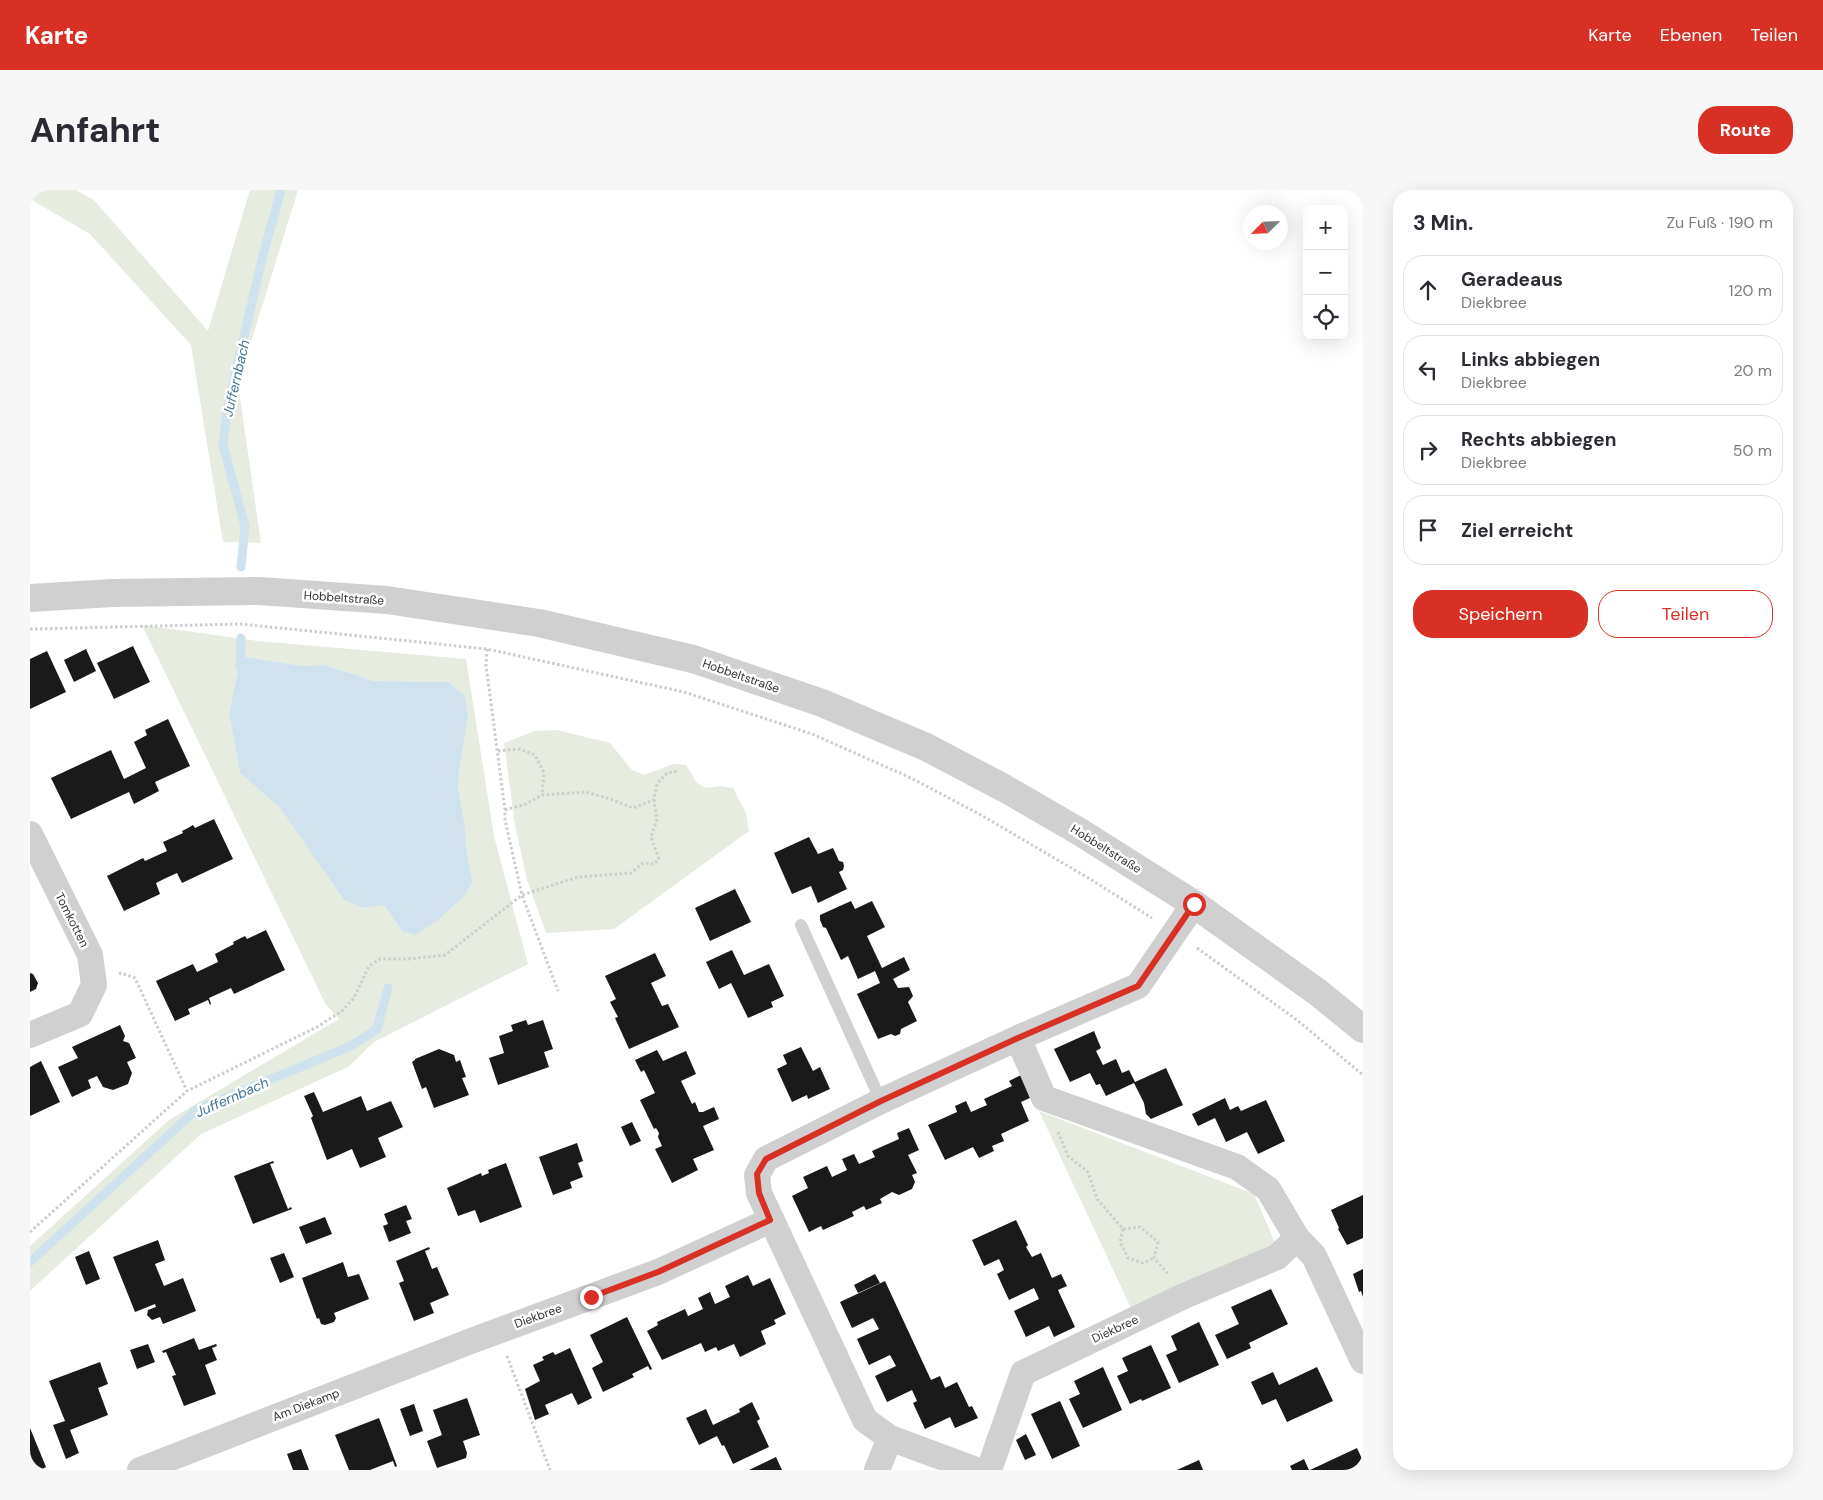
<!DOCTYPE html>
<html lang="de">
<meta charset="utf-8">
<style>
:root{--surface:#fff;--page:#f7f7f7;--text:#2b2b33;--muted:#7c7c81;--line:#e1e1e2;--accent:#d93025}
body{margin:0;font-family:"DM Sans",sans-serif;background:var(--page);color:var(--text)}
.controls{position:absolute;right:15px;top:15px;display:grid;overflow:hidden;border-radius:10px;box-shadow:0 5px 20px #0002}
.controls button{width:45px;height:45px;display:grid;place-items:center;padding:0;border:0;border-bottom:1px solid var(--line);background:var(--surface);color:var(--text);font:25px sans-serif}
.compass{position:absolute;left:1213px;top:15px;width:45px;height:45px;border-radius:50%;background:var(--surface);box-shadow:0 5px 20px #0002;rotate:246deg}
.stop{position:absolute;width:15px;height:15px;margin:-11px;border:4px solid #d93025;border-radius:50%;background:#fff}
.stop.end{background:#d93025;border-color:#fff;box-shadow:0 1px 5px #0008}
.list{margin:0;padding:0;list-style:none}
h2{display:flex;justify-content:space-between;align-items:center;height:65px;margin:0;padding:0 20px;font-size:21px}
h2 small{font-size:16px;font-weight:400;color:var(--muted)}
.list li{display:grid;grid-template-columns:32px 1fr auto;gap:15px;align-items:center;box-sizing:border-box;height:70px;margin:0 10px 10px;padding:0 10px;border:1px solid var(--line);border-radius:20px}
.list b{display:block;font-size:19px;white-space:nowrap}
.list p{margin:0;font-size:16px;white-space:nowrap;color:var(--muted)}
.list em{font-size:16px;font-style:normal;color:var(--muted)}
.actions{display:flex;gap:10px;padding:15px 20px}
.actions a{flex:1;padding:11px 0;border:1px solid var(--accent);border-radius:20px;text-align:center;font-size:18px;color:var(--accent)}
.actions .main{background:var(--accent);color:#fff}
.icon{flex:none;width:28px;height:28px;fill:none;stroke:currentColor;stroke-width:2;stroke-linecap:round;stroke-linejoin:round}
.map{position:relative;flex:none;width:1333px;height:1280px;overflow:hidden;border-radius:20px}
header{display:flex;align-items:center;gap:30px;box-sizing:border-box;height:70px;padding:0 25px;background:var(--accent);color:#fff}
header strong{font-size:24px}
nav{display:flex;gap:28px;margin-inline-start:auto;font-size:18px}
.intro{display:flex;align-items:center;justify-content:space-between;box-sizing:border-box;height:120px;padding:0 30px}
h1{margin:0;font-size:35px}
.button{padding:12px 22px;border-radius:20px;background:var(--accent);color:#fff;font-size:18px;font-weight:700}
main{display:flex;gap:30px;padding:0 30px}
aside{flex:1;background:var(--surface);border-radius:20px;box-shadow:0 5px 20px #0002}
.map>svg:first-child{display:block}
</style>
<header>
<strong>Karte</strong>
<nav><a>Karte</a><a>Ebenen</a><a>Teilen</a></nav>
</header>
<div class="intro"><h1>Anfahrt</h1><a class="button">Route</a></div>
<main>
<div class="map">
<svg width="1333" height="1280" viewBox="0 0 1333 1280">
<rect width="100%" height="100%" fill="#fff"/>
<path fill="#e6ecdf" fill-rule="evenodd" d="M0,0H46L64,10L178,141L220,0H268L208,194L231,353L193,352L161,155L60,44L0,9Z
M112,435L227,451L436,469L464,646L498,774L344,852L318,877L171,944L0,1101V1056L139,930L309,829L295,813ZM211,466L272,476L295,475L344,491L418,492L435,505L438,526L430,575L428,598L435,636L436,657L372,741L354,715L332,718L314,710L250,618L210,583L199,523Z
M527,540L580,553L602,580L614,585L643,574L656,575L667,593L676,598L691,596L703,598L716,623L719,641L584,739L516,743L497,690L485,635L474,553L505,541Z
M1009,921L1224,1004L1246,1055L1101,1118Z"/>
<path fill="#cfe2ee" d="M211,466L272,476L295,475L344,491L418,492L435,505L438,526L430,575L428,598L435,636L436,657L442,692L435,705L409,729L386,745L372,741L354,715L332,718L314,710L250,618L210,583L199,523Z"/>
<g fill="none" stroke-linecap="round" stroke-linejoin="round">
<path stroke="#cfe2ee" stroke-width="9" d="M211,377L215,336L193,255L197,219L233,65L251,0
M210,477L211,448
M0,1072L166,920L321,856L347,839L358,798"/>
</g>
<path fill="#1a1a1a" d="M103,456L120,492L84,509L67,473Z
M56,459L66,481L44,492L34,470Z
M17,461L36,502L0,519V469Z
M138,529L160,576L125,592L129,601L104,614L99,602L41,629L21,588L81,560L94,589L116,578L104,552L117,545L115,540Z
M184,629L203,669L152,693L147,683L136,688L126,693L130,704L94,721L77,686L113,668L115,671L137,661L133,652L153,643L152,641L158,638L163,635L165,638Z
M779,647L788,664L803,658L809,671L813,672L814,676L813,680L809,682L817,699L788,713L781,696L762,704L744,663Z
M705,699L721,732L680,751L665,718Z
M821,711L825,719L842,711L855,737L837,746L852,778L874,767L880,780L863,789L868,798L879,797L883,806L878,812L887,831L871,839L870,844L865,846L861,844L848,849L827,804L850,793L845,781L828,789L818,766L811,770L796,738L793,737L790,730V725Z
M236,740L255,780L204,804L201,798L179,808L181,814L180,815L178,810L158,819L160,824L145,831L126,791L163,774L167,782L188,772L185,764L204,754L203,752L215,746L217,749Z
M702,760L714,785L739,774L754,806L741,812L743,817L718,828L701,793L689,799L676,772Z
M625,763L636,786L621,793L632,816L638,814L649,837L599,859L585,828L588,827L580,812L586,809L575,786Z
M0,783L3,784L8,793L6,799L0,802Z
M496,830L498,835L513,830L523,859L514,862L519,877L468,895L459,868L474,863L469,846L483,841L481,835Z
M90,835L95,846L93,851L99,853L106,868L97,872L102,883L98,894L83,900L73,897L67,886L58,890L61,898L42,907L28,877L48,868L42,857Z
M1064,841L1071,858L1066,861L1073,875L1086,869L1092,883L1099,880L1105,892L1136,878L1153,915L1121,929L1116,924L1114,913L1104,893L1076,906L1070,894L1066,895L1060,883L1040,892L1024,859Z
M771,857L783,881L790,877L800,899L778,909L777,905L762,912L747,879L757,874L753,865Z
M409,859L424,865L426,872L430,870L436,887L432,888L439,905L404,918L396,897L392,899L382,872L385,870V869Z
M627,860L633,871L656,861L666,884L651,891L662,914L665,912L669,922H673L684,917L689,929L673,936L684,960L663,969L668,980L642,993L625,959L632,956L628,947L629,943L626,938L624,939L610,910L625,903L614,880L611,882L605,870Z
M11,871L30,912L0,926V877Z
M991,885L1002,907L991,912L999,931L971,944L974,951L962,956L964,961L949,968L943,957L915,970L898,935L927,922L925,916L936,911L941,922L957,915L954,909L982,896L979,891Z
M284,902L293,922L331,906L337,921L361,911L373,937L348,948L356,967L330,978L322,959L297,970L281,928L283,926L274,906Z
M1195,908L1200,920L1208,916L1211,921L1236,910L1255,951L1228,964L1217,942L1196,952L1185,928L1168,936L1162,924Z
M602,932L611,951L600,956L591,937Z
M879,938L889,960L878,965L887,983L882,985L885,992L882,999L869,1005L862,1002L850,1009L852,1013L836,1020L834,1016L822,1022L824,1026L793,1040L791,1036L779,1042L762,1006L778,998L773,987L797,976L802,987L817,980L812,969L824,964L829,974L845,967L842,961L869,949L867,943Z
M547,953L553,971L548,973L553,987L540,992L542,998L523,1005L509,967Z
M243,971L244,973L240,974L258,1019L261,1017L262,1019L223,1034L204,986Z
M476,973L492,1017L450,1033L445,1020L428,1026L417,998L451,983L452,986L459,983L458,980Z
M1333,1005V1048L1317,1055L1308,1039L1309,1038L1301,1020Z
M376,1015L382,1029L376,1031L381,1043L359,1052L353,1036L358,1034L354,1024Z
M295,1027L302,1044L276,1054L269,1037Z
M986,1030L998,1055L996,1057L1002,1067L1011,1063L1022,1088L1031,1084L1037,1096L1028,1100L1045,1137L1024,1147L1019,1136L996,1147L984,1121L1009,1109L1004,1098L979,1110L967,1084L974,1080L969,1069L954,1076L942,1050Z
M128,1050L135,1070L125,1074L134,1096L153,1088L166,1121L133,1134L130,1127L122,1130L117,1125L118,1120L126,1117L125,1114L105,1122L83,1067Z
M399,1057L400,1059L395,1061L402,1079L407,1077L419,1105L400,1113L404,1123L384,1131L369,1093L374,1091L366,1071Z
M59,1061L70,1089L56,1095L45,1067Z
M254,1063L264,1087L250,1093L240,1068Z
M313,1072L318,1087L329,1084L339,1109L304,1123L306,1128L304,1132L295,1135L291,1134L289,1128L287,1129L272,1088Z
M1333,1079V1107L1331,1101L1329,1102L1323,1084Z
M845,1084L850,1093L828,1103L824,1095Z
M718,1085L723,1096L740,1088L756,1124L744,1130L746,1134L731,1141L736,1154L710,1167L704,1154L688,1161L686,1157L675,1162L671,1153L632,1170L617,1141L628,1135L627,1132L655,1119L658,1126L673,1119L668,1108L680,1102L685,1114L700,1107L695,1096Z
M855,1091L901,1190L910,1186L915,1198L927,1192L939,1217L942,1216L948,1228L925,1238L920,1227L895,1239L883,1213L887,1211L882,1200L857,1212L845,1186L866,1176L860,1165L839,1175L827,1149L849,1139L843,1128L822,1138L810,1112Z
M1241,1099L1258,1134L1219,1153L1221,1158L1197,1169L1185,1145L1209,1134L1201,1117Z
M597,1127L622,1179L620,1180L618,1176L602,1184L604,1187L573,1202L562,1178L573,1172L560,1145Z
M1169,1132L1189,1175L1149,1193L1136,1165L1147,1160L1141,1146Z
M164,1148L169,1160L186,1154L187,1156L182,1158L187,1170L175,1175L186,1204L154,1216L142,1186L146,1185L136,1162L133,1163L132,1161Z
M118,1154L125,1172L107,1179L100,1160Z
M1121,1155L1141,1198L1112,1211L1111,1209L1100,1214L1087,1186L1098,1181L1092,1168Z
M540,1158L562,1208L548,1215L542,1203L515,1215L519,1224L505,1230L495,1199L510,1191L503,1175L514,1170L512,1167L523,1162L525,1165Z
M70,1172L78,1194L68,1198L78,1225L40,1240L49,1263L36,1269L23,1235L35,1231L19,1191Z
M1073,1177L1092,1220L1053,1238L1039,1209L1050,1204L1044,1191Z
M1287,1177L1303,1211L1257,1232L1246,1209L1232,1215L1221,1192L1243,1182L1249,1195Z
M437,1208L450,1245L433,1251L437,1263L436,1268L407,1278L397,1251L412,1245L403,1220Z
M1030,1211L1050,1256L1022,1269L1001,1224Z
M722,1212L730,1229L727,1231L739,1257L703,1274L694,1255L692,1256L687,1246L669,1255L656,1228L676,1219L683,1235L710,1222L709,1219Z
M384,1214L393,1241L380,1246L370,1219Z
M349,1228L367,1276L365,1277L363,1271L340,1280H319L305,1245Z
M0,1238L16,1277L10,1280H0Z
M996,1244L1006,1265L995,1270L986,1250Z
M1327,1258L1333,1271V1273L1329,1275L1332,1280H1280Z
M271,1259L279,1280H263L257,1264Z
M746,1267L752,1280H719Z
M1274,1269L1279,1280H1262L1260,1276Z
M1169,1270L1173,1280H1147Z"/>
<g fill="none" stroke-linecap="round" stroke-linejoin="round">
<path stroke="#cdcdcd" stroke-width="3" stroke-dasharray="2.5 2.5" stroke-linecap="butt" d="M0,439L211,434L457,459L654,502L782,544L881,588L951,625L1060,689L1122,728
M457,459L456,475L475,620V630L492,705L528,801
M468,561L490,559L505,565L514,583L512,605
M475,620L496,614L512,605L556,602L580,609L603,618L624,610L627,594L637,583L649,581
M1167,758L1267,830L1333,885
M89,784L91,783L105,788L157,901
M1028,942L1038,966L1058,982L1067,1009L1093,1039L1110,1037L1128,1052L1124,1068L1138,1084
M1093,1039L1090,1052L1098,1068L1113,1073L1124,1068
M0,1042L157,901L287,837L312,821L324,808L339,776L350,769H378L415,765L492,705L548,687L601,683L613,673L624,674L629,669L621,647L627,629L624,610
M477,1166L520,1280"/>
<path stroke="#d0d0d0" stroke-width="12" d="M771,735L851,911"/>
<path stroke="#d0d0d0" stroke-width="26" d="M0,644L60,765L64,795L50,824L0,845
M988,848L1014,908L1207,977L1238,999L1267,1048L1284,1066L1333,1171
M110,1280L441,1151L628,1082L741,1030
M847,1280L860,1248
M946,1280L860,1248L835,1230L729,1003L727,985L736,969L851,911L988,848L1108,796L1164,714
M959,1280L993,1183L1154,1106L1247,1067L1267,1048"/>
<path stroke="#d0d0d0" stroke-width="28" d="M0,408L82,403L229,401L357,410L509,433L663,469L792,513L896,557L974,598L1050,642L1164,714L1286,801L1333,839"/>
</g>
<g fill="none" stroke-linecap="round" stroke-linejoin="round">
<path stroke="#d93025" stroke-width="6" d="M561,1107L628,1082L740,1030L729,1003L727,984L736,969L851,911L988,848L1108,796L1164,714"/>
</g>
<g text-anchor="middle" stroke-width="5" stroke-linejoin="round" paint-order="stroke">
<g font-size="12" fill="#333" stroke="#fff">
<text transform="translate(314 408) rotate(4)" y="4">Hobbeltstraße</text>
<text transform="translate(711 486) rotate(19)" y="4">Hobbeltstraße</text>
<text transform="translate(1076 659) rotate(32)" y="4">Hobbeltstraße</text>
<text transform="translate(42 730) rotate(63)" y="4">Tomkotten</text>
<text transform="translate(508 1126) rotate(-20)" y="4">Diekbree</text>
<text transform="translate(1085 1139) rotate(-25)" y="4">Diekbree</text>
<text transform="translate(276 1215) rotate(-21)" y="4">Am Diekamp</text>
</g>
<g font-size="14" font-style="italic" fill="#3f7597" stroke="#fff">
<text transform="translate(206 188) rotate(-77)" y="5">Juffernbach</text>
<text transform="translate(202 907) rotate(-24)" y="5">Juffernbach</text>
</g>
</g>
</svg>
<div class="controls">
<button>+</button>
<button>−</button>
<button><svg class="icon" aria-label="locate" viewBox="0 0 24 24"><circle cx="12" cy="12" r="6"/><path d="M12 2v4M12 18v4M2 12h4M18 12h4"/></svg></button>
</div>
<svg class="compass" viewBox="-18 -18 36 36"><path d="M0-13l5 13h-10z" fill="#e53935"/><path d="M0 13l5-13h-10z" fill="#7c7c81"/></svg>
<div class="stop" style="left:1164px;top:714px"></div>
<div class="stop end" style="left:561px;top:1107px"></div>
</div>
<aside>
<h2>3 Min.<small>Zu Fuß · 190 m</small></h2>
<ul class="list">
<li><svg class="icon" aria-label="ahead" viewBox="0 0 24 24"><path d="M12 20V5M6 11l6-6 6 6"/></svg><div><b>Geradeaus</b><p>Diekbree</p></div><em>120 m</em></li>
<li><svg class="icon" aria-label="left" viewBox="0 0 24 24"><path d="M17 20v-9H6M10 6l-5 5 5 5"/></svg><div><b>Links abbiegen</b><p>Diekbree</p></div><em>20 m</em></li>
<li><svg class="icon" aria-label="right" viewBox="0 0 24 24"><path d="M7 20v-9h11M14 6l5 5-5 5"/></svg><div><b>Rechts abbiegen</b><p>Diekbree</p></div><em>50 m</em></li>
<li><svg class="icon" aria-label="arrive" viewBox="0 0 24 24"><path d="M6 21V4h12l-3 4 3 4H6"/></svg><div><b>Ziel erreicht</b></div></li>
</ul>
<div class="actions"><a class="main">Speichern</a><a>Teilen</a></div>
</aside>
</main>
